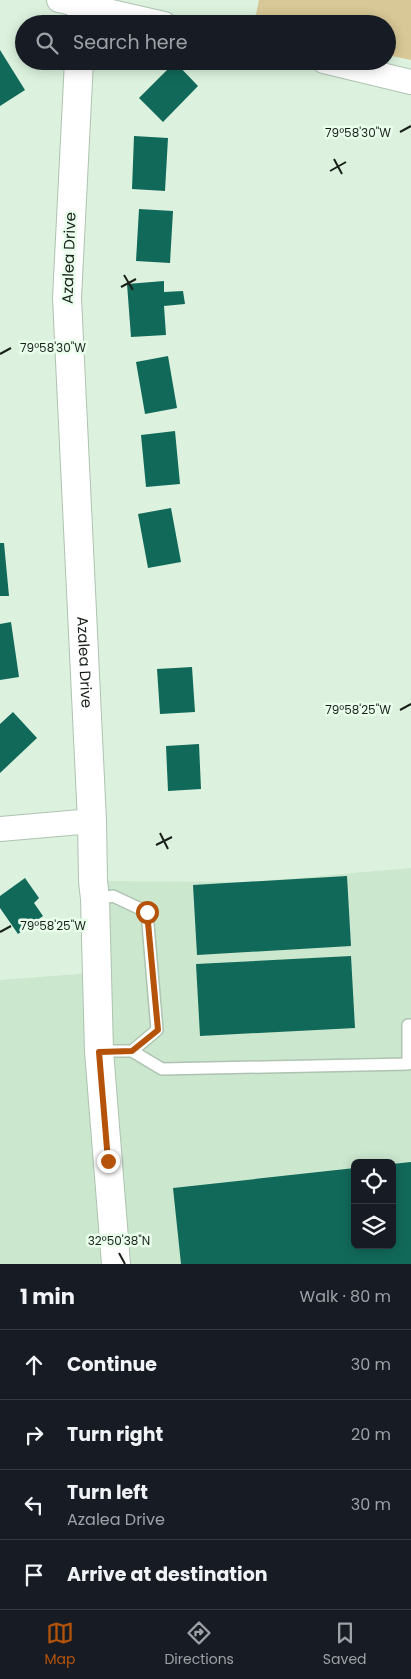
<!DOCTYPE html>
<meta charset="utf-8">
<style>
:root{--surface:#171b24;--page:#20242c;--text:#f1f3f6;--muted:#9ea1a6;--line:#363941;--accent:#b45309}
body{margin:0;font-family:Poppins,sans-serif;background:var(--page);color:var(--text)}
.controls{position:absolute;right:15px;bottom:15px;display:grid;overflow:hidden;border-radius:8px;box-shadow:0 2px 12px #0003}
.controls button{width:45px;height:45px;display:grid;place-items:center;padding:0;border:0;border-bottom:1px solid var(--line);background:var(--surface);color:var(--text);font:25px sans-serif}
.stop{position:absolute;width:15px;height:15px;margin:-11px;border:4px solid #b45309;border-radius:50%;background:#fff}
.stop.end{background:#b45309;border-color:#fff;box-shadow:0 1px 5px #0008}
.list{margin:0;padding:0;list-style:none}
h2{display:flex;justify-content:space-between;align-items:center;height:65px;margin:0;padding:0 20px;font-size:21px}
h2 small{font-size:16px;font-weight:400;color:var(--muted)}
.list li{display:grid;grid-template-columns:32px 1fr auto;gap:15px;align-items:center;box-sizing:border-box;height:70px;padding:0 20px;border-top:1px solid var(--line)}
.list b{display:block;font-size:19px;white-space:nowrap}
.list p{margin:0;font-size:16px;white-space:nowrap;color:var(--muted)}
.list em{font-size:16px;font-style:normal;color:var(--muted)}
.icon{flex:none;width:28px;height:28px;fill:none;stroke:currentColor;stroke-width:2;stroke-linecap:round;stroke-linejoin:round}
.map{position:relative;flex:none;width:411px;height:1264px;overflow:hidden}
.search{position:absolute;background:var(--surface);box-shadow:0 2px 12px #0003;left:15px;right:15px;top:15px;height:55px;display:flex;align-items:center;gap:12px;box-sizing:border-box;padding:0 18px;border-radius:28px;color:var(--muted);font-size:19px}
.sheet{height:345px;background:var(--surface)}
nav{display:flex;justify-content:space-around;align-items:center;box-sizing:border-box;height:70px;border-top:1px solid var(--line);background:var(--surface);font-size:14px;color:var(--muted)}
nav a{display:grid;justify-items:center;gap:2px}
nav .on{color:var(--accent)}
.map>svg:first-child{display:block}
</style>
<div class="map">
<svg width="411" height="1264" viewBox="0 0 411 1264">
<rect width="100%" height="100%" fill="#dcf2de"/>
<path fill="#cbe7ce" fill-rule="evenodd" d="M411,868V1264H0V980L92,973L93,881L251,882ZM355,1163H392V1245H355Z"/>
<path fill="#d8c897" d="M259,0H411V60L387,55V24H254Z"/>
<path fill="#11695a" d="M0,50L25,90L0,106Z
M175,62L198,86L163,122L139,98Z
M134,136L168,138L165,191L132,189Z
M139,209L173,211L170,263L136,261Z
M164,281V292L183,291L185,304L164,306L166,335L131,337L127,284Z
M168,356L177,408L145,414L136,362Z
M175,431L180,484L146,487L141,435Z
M171,508L181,562L148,568L138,514Z
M0,543H4L9,596H0Z
M11,622L19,677L0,680V624Z
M192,667L195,712L160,714L157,669Z
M13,712L37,738L0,773V724Z
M199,744L201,789L168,791L166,746Z
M347,876L351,946L197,955L193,885Z
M25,878L39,898L34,903L43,916L18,934L0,908V896Z
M351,956L355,1028L200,1036L196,964Z
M411,1162V1264H181L173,1188L355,1168V1245H392V1164Z"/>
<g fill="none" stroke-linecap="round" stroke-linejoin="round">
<g stroke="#aec3b1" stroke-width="14">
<path id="lane" d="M95,899L113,896L147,912L157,1030L132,1051
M99,1051H132L162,1069L408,1064V1025H411"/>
</g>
<g stroke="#aec3b1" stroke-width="26">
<path id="street" d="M59,0L164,24
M324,61L411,82
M0,829L92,821"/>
</g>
<g stroke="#aec3b1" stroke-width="30">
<g id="secondary">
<path d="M81,24L82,0"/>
<path id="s1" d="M79,61L67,298L92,821L93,881L95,899L99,1051L116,1264"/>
</g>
</g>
<use href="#lane" stroke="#fff" stroke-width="11"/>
<use href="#street" stroke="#fff" stroke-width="24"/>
<use href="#secondary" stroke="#fff" stroke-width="28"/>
</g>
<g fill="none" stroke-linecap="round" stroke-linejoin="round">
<path stroke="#b45309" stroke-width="6" d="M108,1161L99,1052L132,1051L158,1030L147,912"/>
</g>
<path fill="none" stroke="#19211a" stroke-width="2" d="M400,132L411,126M334,159L342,174M330,171L346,162M124,275L133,290M121,287L136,279M0,354L11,348M400,710L411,704M160,833L168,849M156,845L172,837M0,932L11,926M119,1253L125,1264"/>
<g text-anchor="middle" stroke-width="5" stroke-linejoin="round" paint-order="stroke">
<g font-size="15" fill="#19211a" stroke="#e9ffec">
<text transform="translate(69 258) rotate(-88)" y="5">Azalea Drive</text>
<text dy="5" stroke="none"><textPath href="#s1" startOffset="602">Azalea Drive</textPath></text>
</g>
</g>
<g font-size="12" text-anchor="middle" fill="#19211a" stroke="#e9ffec" stroke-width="5" stroke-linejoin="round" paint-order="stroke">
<text x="358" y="137">79°58'30"W</text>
<text x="53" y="352">79°58'30"W</text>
<text x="358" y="714">79°58'25"W</text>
<text x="53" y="930">79°58'25"W</text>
<text x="119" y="1245">32°50'38"N</text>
</g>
</svg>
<div class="controls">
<button><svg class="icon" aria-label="locate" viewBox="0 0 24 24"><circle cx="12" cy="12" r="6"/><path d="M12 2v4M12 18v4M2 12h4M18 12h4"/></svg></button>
<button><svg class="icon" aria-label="layers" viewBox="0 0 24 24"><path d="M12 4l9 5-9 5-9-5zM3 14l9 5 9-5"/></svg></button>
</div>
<div class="stop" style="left:147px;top:912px"></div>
<div class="stop end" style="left:108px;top:1161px"></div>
<div class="search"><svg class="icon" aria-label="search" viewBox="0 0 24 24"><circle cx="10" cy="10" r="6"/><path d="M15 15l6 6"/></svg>Search here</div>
</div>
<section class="sheet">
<h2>1 min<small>Walk · 80 m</small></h2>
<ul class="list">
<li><svg class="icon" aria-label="ahead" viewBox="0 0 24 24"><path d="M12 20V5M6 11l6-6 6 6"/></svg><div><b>Continue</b></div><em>30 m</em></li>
<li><svg class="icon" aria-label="right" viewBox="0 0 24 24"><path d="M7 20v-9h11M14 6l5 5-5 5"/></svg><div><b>Turn right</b></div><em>20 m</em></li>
<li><svg class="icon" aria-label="left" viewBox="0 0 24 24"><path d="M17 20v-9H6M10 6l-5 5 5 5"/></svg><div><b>Turn left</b><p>Azalea Drive</p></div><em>30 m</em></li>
<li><svg class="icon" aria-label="arrive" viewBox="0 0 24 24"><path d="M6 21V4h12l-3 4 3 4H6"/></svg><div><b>Arrive at destination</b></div></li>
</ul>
</section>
<nav>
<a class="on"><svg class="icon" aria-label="map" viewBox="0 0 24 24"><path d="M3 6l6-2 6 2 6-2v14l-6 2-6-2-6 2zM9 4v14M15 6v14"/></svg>Map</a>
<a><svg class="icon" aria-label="directions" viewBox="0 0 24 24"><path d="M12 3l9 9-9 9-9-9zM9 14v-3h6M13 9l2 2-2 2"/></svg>Directions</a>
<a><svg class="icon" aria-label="saved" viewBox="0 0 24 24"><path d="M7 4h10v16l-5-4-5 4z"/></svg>Saved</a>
</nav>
